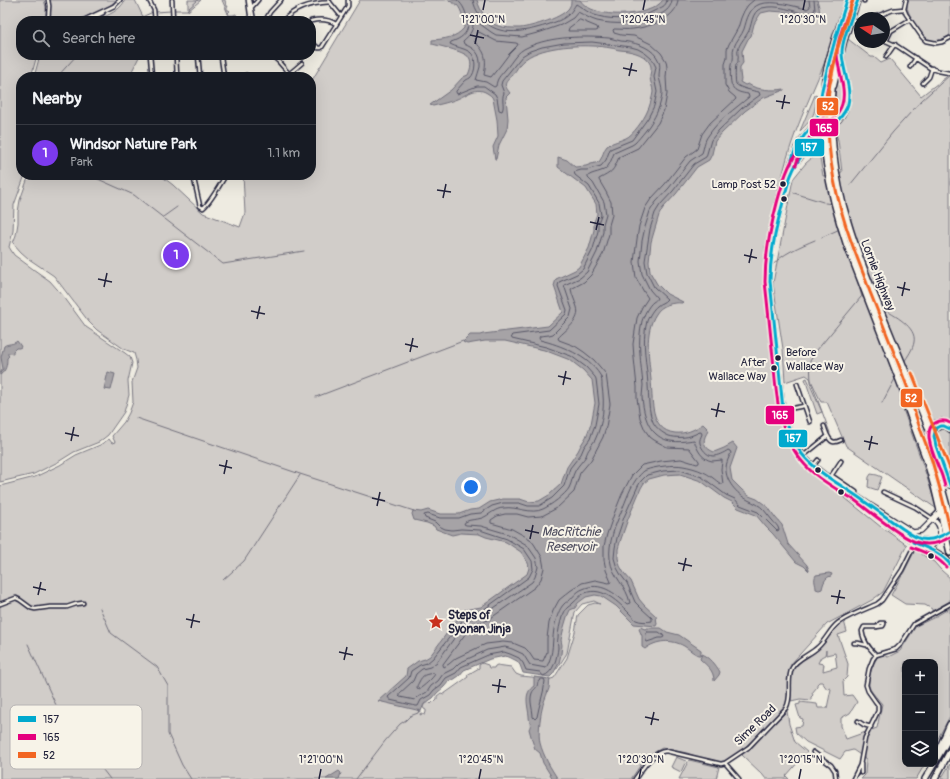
<!DOCTYPE html>
<meta charset="utf-8">
<style>
:root{--surface:#171b24;--page:#20242c;--text:#f1f3f6;--muted:#9ea1a6;--line:#363941;--accent:#7c3aed}
body{margin:0;font-family:Pangolin,sans-serif;background:var(--page);color:var(--text)}
.controls{position:absolute;right:12px;bottom:12px;display:grid;overflow:hidden;border-radius:8px;box-shadow:0 4px 16px #0002}
.controls button{width:36px;height:36px;display:grid;place-items:center;padding:0;border:0;border-bottom:1px solid var(--line);background:var(--surface);color:var(--text);font:20px sans-serif}
.compass{position:absolute;left:854px;top:12px;width:36px;height:36px;border-radius:50%;background:var(--surface);box-shadow:0 4px 16px #0002;rotate:282deg}
.you{position:absolute;left:471px;top:487px;width:14px;height:14px;margin:-10px;border:3px solid #fff;border-radius:50%;background:#1a73e8;box-shadow:0 0 0 6px #1a73e833}
.badge{display:grid;place-items:center;width:26px;height:26px;border-radius:50%;background:var(--accent);color:#fff;font-size:13px;font-weight:700}
.pin{position:absolute;translate:-50% -50%;border:2px solid #fff;box-shadow:0 1px 4px #0006}
.list{margin:0;padding:0;list-style:none}
h2{display:flex;justify-content:space-between;align-items:center;height:52px;margin:0;padding:0 16px;font-size:17px}
h2 small{font-size:13px;font-weight:400;color:var(--muted)}
.list li{display:grid;grid-template-columns:26px 1fr auto;gap:12px;align-items:center;box-sizing:border-box;height:56px;padding:0 16px;border-top:1px solid var(--line)}
.list b{display:block;font-size:15px;white-space:nowrap}
.list p{margin:0;font-size:13px;white-space:nowrap;color:var(--muted)}
.list em{font-size:13px;font-style:normal;color:var(--muted)}
.icon{flex:none;width:22px;height:22px;fill:none;stroke:currentColor;stroke-width:2;stroke-linecap:round;stroke-linejoin:round}
.map{position:relative;flex:none;width:950px;height:779px;overflow:hidden}
.search{position:absolute;background:var(--surface);box-shadow:0 4px 16px #0002;left:16px;top:16px;width:300px;height:44px;display:flex;align-items:center;gap:10px;box-sizing:border-box;padding:0 14px;border-radius:16px;color:var(--muted);font-size:15px}
.panel{position:absolute;background:var(--surface);box-shadow:0 4px 16px #0002;left:16px;top:72px;width:300px;height:108px;border-radius:16px}
.map>svg:first-child{display:block}
</style>
<div class="map">
<svg width="950" height="779" viewBox="0 0 950 779">
<rect width="100%" height="100%" fill="#eeebe1"/>
<filter id="ink" filterUnits="userSpaceOnUse"><feTurbulence type="fractalNoise" baseFrequency=".025" numOctaves="2"/><feDisplacementMap in="SourceGraphic" scale="8" xChannelSelector="R" yChannelSelector="G"/><feConvolveMatrix kernelMatrix="1 2 1 2 8 2 1 2 1" color-interpolation-filters="sRGB"/></filter>
<g filter="url(#ink)">
<path fill="#d1cdc9" stroke="#7a7882" fill-rule="evenodd" d="M0,0H44L46,7V21H21V55H37L31,77H21V175H25L14,205L13,231L9,247L14,255L33,269L50,281L64,297L86,327L125,353L130,357L132,363L128,381L129,395L124,412L108,435L99,442L74,452L58,462L34,474L0,482Z
M50,0H117L109,6L77,21H58L50,19Z
M125,0H135L145,21H93L96,18L97,20C108,15 120,11 125,0Z
M188,0H201L188,11Z
M222,0H225L226,6H228L227,8V10H229L230,11L228,13L229,15H233L236,14L238,21H233L229,16Z
M360,0H845C838,21 832,43 824,64C809,100 792,135 783,173C781,180 778,186 777,194L765,247L763,279L773,382L778,416L783,433L791,447L802,462L819,477L881,527L907,545L883,592L872,600L827,624L791,664L788,704L763,732L728,761L711,762L687,753L662,748L646,757L631,779H0V486L35,477L60,465L76,455L100,445L109,439L112,443L115,442L112,436L124,422L129,413L133,402L132,382L137,368L136,360L134,353L124,349L97,330L89,322L54,276L29,259L21,252L13,243L16,235L18,223V212L20,200L29,175H160L173,185L203,213L240,227L245,213L243,175H311V82ZM594,601L600,604L595,603L588,605L578,615L575,632L567,658L554,678L551,679L521,676L516,674L511,667L497,665L495,666L494,668H489L488,665L482,663L479,665V668L467,675L468,677L444,694L441,693L437,696V700L435,702L434,701L431,704L429,702C426,703 422,705 424,709L426,710V712L425,715L422,714L420,715L421,711L417,710L460,669L500,654L518,657L557,669L567,653L575,612L582,604Z
M907,0H950V35C931,48 922,37 913,21C909,13 906,9 907,0Z
M848,39L871,57H874L881,63L890,59L921,96L950,74V421L942,418L935,420L930,419L934,422C940,422 944,419 950,422V427L934,428L922,400L918,394L900,401L923,465L937,509L846,446L827,402H821L810,378L806,375L785,382L783,349L773,283L793,179L806,163L819,152L823,176L842,172L838,140L835,131V91L840,61L846,99L845,104L840,121L847,112L850,99L844,50Z
M40,55H140L129,77H34Z
M815,95L817,96C814,116 814,117 800,131Z
M807,378L822,412L817,414L805,379Z
M943,428L948,430L950,434V467L938,434L939,430Z
M871,474L877,475L882,477L877,490L868,487L869,477Z
M915,550L934,562L941,570L950,578V601L932,611V609L925,605L905,604L891,595L904,572Z
M950,608V716L935,744V662H905V764H925L916,779H861L865,775L866,759L853,750L845,752L840,759L806,742L796,733L795,727L802,726L803,719L800,718L796,705L800,704V702L817,704L818,708H827L831,689L829,688L827,689L822,682H819L817,684V687L812,693L813,695L811,697V700L800,699L791,701C791,692 789,679 793,670C797,659 811,656 819,648C828,639 833,627 844,621L847,632L838,635L848,664L847,677L843,681L844,696L852,695L857,702L850,713L841,718V726L846,739L877,728L882,704C878,699 873,694 870,689C866,680 873,664 878,656L883,655L888,657L900,651L916,626L933,618ZM826,650V655L835,653L837,667L823,671L824,664L818,663L821,657L825,655Z
M787,711L789,724L795,742L807,752L786,776L789,779H766L762,774L742,755Z
M676,757L686,761L681,772L671,767Z
M689,760L719,767L716,779H679Z
M950,764V778L949,779H941Z"/>
<path fill="#a6a3a6" stroke="#716f7b" d="M448,0H477C480,11 487,22 498,26C504,28 513,28 520,28C531,27 566,17 570,6C571,4 571,2 571,0H580C592,20 651,18 663,0H817L819,7L820,14L808,19L784,12L770,11L761,13L759,16L754,24L751,36L748,39L742,51L743,63L740,67V72L741,80L740,82L745,85L748,84C756,90 774,91 784,89V90L763,98L745,111L722,133L715,141L712,154L709,160L697,167L676,194L663,208L659,215L651,242L649,261L650,272L657,284L667,294L683,302L682,303C673,302 661,305 656,314C644,332 649,359 651,380C653,398 649,430 675,433C686,434 694,430 703,424L709,430C702,439 702,447 714,452L724,448L733,443L737,448L730,468L732,480L742,490L749,496L757,499L768,507L775,517L782,525L788,544L807,565L809,570V571L804,566L796,562L773,534L766,527L756,515L738,508L732,502L724,498L701,481L680,474L664,475L649,479L644,483L641,488L628,519L621,539L618,549V558L620,566L624,573L631,581L639,599L644,605L656,616L657,624L656,626L634,624L616,606L601,596L595,595L586,597L578,603L575,608L570,610L567,617L564,627L561,640L562,645L561,654L559,663L553,674L550,677L523,673L520,665L517,661L509,657L505,656L490,659L464,670L459,676L453,680L449,681L444,687L437,693L433,698L424,704L421,711L378,701L406,676L407,669L418,661L425,659L430,656L464,610L481,607L527,574L529,568L528,563L521,552L506,542L486,537L479,534L461,533L452,535L436,529L434,526L427,523L414,520L412,514L413,511L421,512L428,510L440,514H459L470,510L479,509L490,502L503,499H520L529,502L539,501L549,495L561,484L567,467L578,451L581,445L586,437L591,424L595,403L592,380L583,370L570,360L544,350L505,341H485L467,344L463,342L470,335H480L483,334L548,326L563,312L554,286L556,279L575,270L579,267L589,248L594,230V222L597,214L596,204L586,188L558,167V157L567,160L575,167L586,166L591,164L599,162C603,157 603,150 607,146C612,142 620,141 626,138C633,135 644,119 647,112C650,106 652,98 653,92C653,87 650,82 650,77C650,71 653,68 649,62C643,53 630,51 620,50C617,50 614,48 611,48C605,47 599,46 593,46C571,45 533,47 519,65C517,69 515,72 512,75C506,83 502,83 510,93L506,97L508,119L507,129L499,145L496,159H495L493,147L498,136L497,120L493,99C492,96 490,95 487,93C476,86 467,95 457,99C450,102 441,104 433,106L430,105L451,90L463,77L468,75C470,70 472,65 470,59C468,52 440,46 432,44V40C444,39 456,38 464,28C464,21 462,10 457,5C454,3 451,2 448,0Z
M17,341L20,345L21,347L19,348H16L13,351V354L8,353V355L9,356L7,358C7,365 6,371 0,375V373L3,369L1,357L4,346C8,343 13,345 17,341Z
M108,372L115,374L111,390L104,389Z
M829,573L832,574L831,576C825,577 823,584 822,589L819,590L816,589C816,584 813,580 816,575Z
M640,627L645,629L647,628H661L667,632L679,635L701,650V653L700,655H698C693,653 689,649 684,646C672,639 656,640 645,649L642,647V636L639,629Z
M702,654C710,657 716,665 720,672L719,675L714,681C714,670 707,666 700,659Z
M534,677L550,679C549,683 550,688 548,691C546,697 543,703 542,709C540,718 538,734 540,743C543,755 551,769 558,779H553L543,763L540,753L535,749L532,740L529,729C532,724 529,722 529,716C528,706 523,693 534,686Z
M339,771L341,773L339,779H326Z"/>
<g fill="none" stroke-linecap="round" stroke-linejoin="round">
<path stroke="#575666" stroke-width="1" d="M457,0C462,4 464,8 466,14C471,29 466,37 451,42L450,44C455,47 464,48 470,52C477,57 476,73 470,78C468,79 466,80 465,81C462,84 459,88 456,91V92L457,94L477,86H484L495,94L497,98L499,110L502,111C505,106 501,99 504,93L501,85L502,81L522,56L530,51L542,47L564,43L592,42L631,47L638,49L645,53L652,59L656,67L654,77L657,92L654,106L648,118L632,140L610,149L606,160L601,166L593,168L587,170H581L574,172L575,175L589,186L599,203L601,215L598,223V231L593,249L583,269L577,274L559,282L558,286L567,310L566,314L549,330L512,335L511,336L512,339L546,347L571,356L586,367L595,377L596,379L599,404L595,425L592,433L590,439L584,447L581,454L570,468L564,486L552,498L539,506H528L519,503H503L492,506L481,513L470,514L459,518H440L428,514L424,515L425,518L435,522L439,526L445,529L452,530L461,529L480,530L507,539L524,549L532,561L533,569L529,577L483,610L465,615L460,624L433,658L427,663L420,665L411,671L409,678L388,697L390,700L416,706H418L421,700L430,695L434,690L441,685L446,678L456,673L461,667L488,655L504,652L510,654L519,658L523,663L526,670L540,672L543,676C554,673 557,657 558,648C558,644 557,642 558,638C558,631 560,624 562,617C564,614 565,609 568,607C571,605 571,605 573,603C577,600 580,595 585,593C603,586 619,603 630,614C632,616 634,619 636,620C640,622 648,622 652,621V618L641,608L635,602L627,583L621,575L617,568L614,558L615,548L617,538L624,517L638,486L641,481L647,475L663,471L680,470L702,477L726,495L735,499L740,505L758,512L777,531L779,530C778,525 775,524 772,520C769,517 767,513 764,510C760,505 754,503 748,500C737,494 725,481 726,468C726,463 729,457 731,453L730,451L728,450C724,453 717,456 713,456C707,456 701,448 700,443C699,440 701,437 702,434L701,432C698,432 696,434 693,435C686,438 676,438 669,436C662,433 656,428 653,422C648,410 649,398 648,385C647,364 641,343 647,321C649,316 653,309 657,306C660,303 664,303 667,299L654,287L647,273L645,261L650,229L655,213L660,205L673,191L694,164L706,157L711,140L719,130L742,108L760,95L759,92C754,91 739,88 736,84C735,81 735,68 736,65C738,60 738,65 738,59C739,56 737,53 738,50C739,44 744,39 747,34C753,26 750,12 762,8C778,4 793,11 808,15L815,10L814,0
M473,0C474,5 476,10 479,14C494,39 524,32 547,25C555,22 563,20 569,14C572,11 574,7 576,4C583,8 589,14 598,16C614,21 641,19 656,10C661,7 666,7 667,0
M672,0C671,7 667,11 661,14C658,15 656,17 653,18C637,24 614,25 597,21C590,19 584,15 578,12L573,18L561,25L541,32L522,37L496,35L491,32L480,24L476,19L474,18L473,20C474,30 470,35 463,41L464,44C475,49 481,53 480,67C479,71 477,76 476,80L486,82L494,87L496,86C497,78 500,76 505,70C513,61 516,52 528,47C551,36 584,36 609,38C613,39 617,40 621,41C633,42 649,46 656,56C662,65 659,68 659,77C660,82 662,87 662,92C661,112 648,129 635,143L632,145L614,153C611,160 609,169 601,171C596,173 592,173 588,176V178L593,183L604,202L606,214L603,224V232L597,252L587,272L580,278L564,285L572,309L570,317L553,334L549,335L540,336L539,338L540,340C561,345 588,356 600,375C602,378 602,383 602,386C605,405 603,423 595,440C593,443 591,445 590,448C588,450 587,453 586,456C583,461 578,465 575,471C572,476 572,483 569,488C566,494 550,506 543,509C531,515 517,506 504,508C495,508 490,515 482,518C476,520 470,519 465,522L464,524L466,525L481,526L508,534L527,545L536,558L538,567L535,577L532,582L485,614L468,619L437,662L430,667L422,669L416,674L413,681L399,694V696L400,697L415,700L418,697L427,692L431,686L438,681L443,674L453,669L459,663L487,650L505,647L512,649L523,654L530,665L546,668C555,653 551,640 555,624C557,617 559,609 564,604C568,600 565,604 569,601C573,597 577,591 583,589C600,581 615,593 627,604L630,603C627,586 612,577 610,559C608,543 615,526 621,512C626,501 631,484 639,476C641,474 643,471 646,470C654,467 674,464 683,466C689,467 697,469 703,472C709,474 715,480 721,484H723L721,469L722,462V460C719,460 715,461 712,461C701,459 697,449 694,440C681,442 667,444 656,434C646,426 643,409 642,397C642,393 643,389 643,385C641,363 637,342 642,321C644,315 648,306 653,302C655,301 656,300 657,298L650,290L642,274L640,261L642,241L645,227L650,211L656,202L669,188L690,161L702,153C704,148 704,141 708,136C718,120 735,109 749,97L748,94C742,93 735,92 732,86C730,82 730,70 731,65C731,63 733,62 733,60C734,55 732,52 734,47C736,41 742,35 744,29C747,19 749,8 760,4C775,0 792,6 807,9L810,7L809,0
M678,0C677,19 649,27 633,29C627,30 621,29 614,29L613,30L614,33L621,35L634,36L643,40L651,44L661,53L666,61L667,67L666,77L667,94L664,110L658,123L638,148L619,157C613,172 612,172 599,179V180L606,192L611,202L612,215L609,225V234L603,254L591,275L584,282L571,289C572,295 575,301 577,307C581,321 566,329 558,338L559,340L575,346L584,352L594,360L606,374L610,404L606,427L603,437L591,460L580,473L574,492L557,508L542,516L528,517L517,514H505L497,516L491,520V523L512,529L530,539L534,544L542,557L544,568L541,579L535,587L488,620L472,625L443,664V665L444,667L449,664L456,658L477,648L486,644L503,642L513,643L525,648L528,651L534,660L543,661L547,652V638L549,623L553,611L559,600L570,591L582,583L595,580L609,583L611,582L606,570L604,560V546L607,534L614,514L622,494L632,475L642,465L661,461L681,459L697,464L699,463V461L689,448L667,447L654,440L650,437L645,430L640,418L637,398V387L634,358L633,344L637,318L642,307L648,298L644,292L636,278L634,262L637,239L639,226L645,208L651,199L665,184L686,157L697,149L702,134L710,123L736,99L735,97L729,92L725,85V64L727,58V49L729,44L738,28L741,18L744,11L748,5L754,0
M580,20L597,27L598,30L596,31H568L569,28Z
M479,32L496,41L516,43L518,44L517,46L509,54L500,66L491,77L484,75C487,58 486,52 474,41Z
M647,632H659L663,635L664,637L662,638H659L647,642C645,640 645,634 647,632Z
M433,673L435,674C433,678 423,687 419,689L417,688C418,683 416,688 419,682C423,674 425,675 433,673Z
M542,679H544L545,681C544,693 539,705 537,717L535,719L533,717C533,709 529,701 532,693C534,688 537,690 538,682Z"/>
<path stroke="#716f7b" stroke-width="1" d="M175,10H187L198,0
M156,12L171,11
M142,17L153,12
M142,18V21
M940,73L950,75
M57,77L77,55
M89,175L134,195L223,264L304,251
M850,185L893,132L922,100L950,75
M794,193L823,202
M825,203L833,204
M163,217L177,207
M842,221V210
M822,237L840,229
M772,266C781,254 801,246 815,240
M855,272L862,297L865,298
M871,302L877,305
M883,309C894,315 917,327 914,342C913,349 908,356 904,362
M899,373L902,367
M316,397L463,341
M882,403L896,377
M136,418L300,474L414,511
M830,433L811,382L810,361L817,350L861,297
M223,580L244,561L300,475
M100,608L111,633L157,667L168,686V734L182,765L191,779
M28,644L61,716L110,779
M356,779L385,741L400,724L406,720L410,716L418,713L419,710"/>
<path stroke="#c5c3c0" stroke-width="3.5" stroke-dasharray="3.5 2" stroke-linecap="butt" d="M817,140L839,120
M929,541L937,540L947,535"/>
<g stroke="#22223b" stroke-width="5.5">
<path id="street" d="M149,0L154,10L155,21
M172,0L173,21
M248,0L251,21
M250,0L254,21
M328,0L341,16
M906,0L904,9L906,14L922,37L926,41L936,43L942,42L950,38
M864,1V0
M252,7L258,0
M872,18L893,10L904,9
M852,20L860,21
M48,21L49,6L48,0
M82,21L114,6L120,0
M87,21L103,13
M265,21L270,12L281,0
M283,21C295,7 312,3 330,2
M311,21C320,19 328,19 336,24
M884,40L897,46L930,68L939,71L949,73
M311,41L318,48H321L322,47L348,6V0
M886,41L891,31L909,20
M150,55L152,77
M176,55L177,77
M198,55L200,77
M271,55L278,61L292,77
M221,57L224,77
M886,57L895,44
M910,67L916,58
M289,74L302,63
M245,77L246,75
M923,83L929,77L932,68
M193,175L200,206L203,208C211,202 220,184 226,175
M797,384L810,422
M783,410L804,406
M824,426C826,431 828,441 834,442C836,442 839,441 841,440
M802,457L828,436
M813,466L818,460
M831,475L856,492L855,495
M831,476L841,461
M883,492L915,507L933,519
M0,604L16,598L20,600L31,608L35,609L50,607H67L76,604L83,603
M877,627L880,623H884
M854,643H858L866,645
M876,655C869,648 863,641 862,631L864,627H876L883,626L884,624V623
M858,721L864,725L871,727
M813,752L831,765L835,771L836,779
M725,763L739,779
M861,764V773
M635,779C643,768 652,752 666,751L721,764L725,763L749,747L786,708C793,696 786,681 792,668C797,658 810,655 818,647C826,640 830,629 838,623C847,616 866,609 877,604L882,600L902,570L914,546L917,543
M853,779L860,765L865,738L878,711V705L875,701L868,691L866,685L869,669L873,659L876,655L896,649L901,644L914,624L950,604"/>
</g>
<g stroke="#22223b" stroke-width="6">
<path id="secondary" d="M821,98L818,117L813,125L800,141L796,148L789,168L770,241L767,263V287L780,400C784,431 796,456 821,476C835,488 851,497 866,508C875,514 882,521 890,527C902,535 914,542 927,549C940,543 945,528 933,519L921,531L913,532L872,506
M839,120C858,98 842,81 842,56
M801,451L790,433L783,409L770,289C768,259 775,232 782,204C785,193 787,182 792,171C798,159 807,150 817,140
M808,460C827,479 851,491 873,507
M882,515L915,537L919,539L929,540"/>
</g>
<g stroke="#22223b" stroke-width="7">
<path id="primary" d="M834,86L844,42L858,0"/>
</g>
<g stroke="#22223b" stroke-width="8">
<path id="highway" d="M849,0C839,26 830,51 825,78C817,131 829,193 846,243L906,398L932,459L942,488L950,517
M854,0C846,26 836,51 833,78C828,124 834,177 848,222C860,263 878,303 894,343C911,383 926,424 943,463L950,485
M908,410L927,462L934,486L950,553
M936,440L934,433L936,428C942,424 946,425 950,429
M940,494L950,536
M933,519L939,513L940,510
M927,549C936,552 945,556 950,564
M935,758L950,724
M935,762L950,736
M925,779L934,764
M935,779L950,751"/>
</g>
<use href="#street" stroke="#f7f3e8" stroke-width="2.5"/>
<use href="#secondary" stroke="#f7f3e8" stroke-width="3.5"/>
<use href="#primary" stroke="#f7f3e8" stroke-width="4"/>
<use href="#highway" stroke="#f7f3e8" stroke-width="5"/>
<g stroke="#f7f3e8" stroke-width="6">
<path id="bus-1" d="M858,0C853,14 842,39 842,52C842,69 852,87 848,104C843,122 816,138 804,153C791,168 787,187 782,206C775,231 770,255 770,281L783,409C787,425 792,441 802,454C819,475 844,486 865,502C878,511 890,520 903,529C909,533 914,537 921,539C932,541 941,537 950,531
M791,164C793,153 797,145 804,136C809,130 815,124 818,116C821,107 820,96 823,86C830,57 838,28 847,0
M950,429L944,426H940L936,428L934,436L936,446L950,485
M913,542C927,548 940,552 950,564"/>
</g>
<g stroke="#f7f3e8" stroke-width="6">
<path id="bus-2" d="M853,0C848,14 837,38 837,53C837,69 847,89 842,104C838,120 811,137 799,150C787,165 782,185 777,203C770,229 765,254 765,282C768,307 770,332 773,357C777,400 777,438 810,470C823,482 838,490 853,499C863,506 872,514 882,521C904,537 923,554 950,537
M796,165C798,158 800,151 804,145C810,136 819,128 823,118C826,108 825,97 828,87C834,58 842,30 852,2
M945,486C943,480 942,474 939,469C935,458 921,430 935,423C940,420 945,420 950,423
M911,547C924,552 937,556 946,567"/>
</g>
<g stroke="#f7f3e8" stroke-width="6">
<path id="bus-3" d="M852,2C841,34 830,67 828,101C826,149 835,197 851,241C857,258 864,275 870,292C884,327 898,362 911,397C915,419 925,440 932,461C939,484 945,507 950,530
M826,104L827,93L831,80L837,50L853,0
M912,373L950,469"/>
</g>
<use href="#bus-1" stroke="#00a9ce" stroke-width="3"/>
<use href="#bus-2" stroke="#e5007d" stroke-width="3"/>
<use href="#bus-3" stroke="#f26522" stroke-width="3"/>
</g>
</g>
<path fill="none" stroke="#22223b" stroke-width="1.5" d="M483,10L485,0M643,10L645,0M803,10L805,0M470,35L484,38M475,44L478,30M623,68L637,71M629,76L632,63M776,101L790,103M782,109L785,95M437,190L451,192M443,198L446,184M590,222L604,225M596,230L599,217M744,255L757,258M749,263L752,249M98,279L112,282M104,287L107,273M897,287L910,290M902,296L905,282M251,311L265,314M257,319L260,306M405,344L418,347M410,352L413,338M558,376L571,379M563,385L566,371M711,409L725,412M716,417L719,403M65,433L79,436M71,441L74,427M864,441L878,444M869,450L872,436M219,465L232,468M224,474L227,460M372,498L385,501M377,506L380,492M525,530L539,533M530,539L533,525M678,563L692,566M683,571L686,558M33,587L46,590M38,595L41,582M831,596L845,598M837,604L840,590M186,619L200,622M191,628L194,614M339,652L353,655M344,660L347,647M492,685L506,687M498,693L500,679M645,717L659,720M651,725L654,712M319,779L321,769M479,779L481,769M639,779L641,769M799,779L801,769"/>
<defs>
<g id="sight-bare" transform="scale(1.2)"><path d="M0-6L1.8-2.2L6-1.7L2.9 1.2L3.7 5.4L0 3.3L-3.7 5.4L-2.9 1.2L-6-1.7L-1.8-2.2Z" fill="#c8321e" stroke="#f7f3e8" stroke-width="2.5" paint-order="stroke"/></g>
</defs>
<g fill-rule="evenodd">
<use href="#sight-bare" x="436" y="622"/>
</g>
<g fill="#22223b" stroke="#f7f3e8" stroke-width="1.5">
<circle cx="783" cy="184" r="3.5"/>
<circle cx="784" cy="199" r="3.5"/>
<circle cx="778" cy="358" r="3.5"/>
<circle cx="774" cy="368" r="3.5"/>
<circle cx="818" cy="470" r="3.5"/>
<circle cx="841" cy="492" r="3.5"/>
<circle cx="931" cy="556" r="3.5"/>
</g>
<g text-anchor="middle" stroke-width="4" stroke-linejoin="round" paint-order="stroke">
<g font-size="11" fill="#22223b" stroke="#f7f3e8" text-anchor="end">
<text x="776" y="188">Lamp Post 52</text>
<text x="786" y="356" text-anchor="start">Before<tspan x="786" dy="14">Wallace Way</tspan></text>
<text x="766" y="366">After<tspan x="766" dy="14">Wallace Way</tspan></text>
</g>
<g font-size="12" fill="#22223b" stroke="#f7f3e8">
<text transform="translate(878 275) rotate(69)" y="4">Lornie Highway</text>
<text transform="translate(755 725) rotate(-44)" y="4">Sime Road</text>
</g>
<g font-size="12" font-weight="bold" fill="#22223b" stroke="#f7f3e8" text-anchor="start">
<text x="448" y="619">Steps of<tspan x="448" dy="14">Syonan Jinja</tspan></text>
</g>
<g font-size="13" font-style="italic" fill="#504f60" stroke="#f7f3e8">
<text x="571" y="536">MacRitchie<tspan x="571" dy="15">Reservoir</tspan></text>
</g>
</g>
<rect x="10" y="705" width="132" height="64" rx="6" fill="#f7f3e8" stroke="#b7b4b4" stroke-width="1"/>
<rect x="18" y="716" width="18" height="6" fill="#00a9ce"/>
<rect x="18" y="734" width="18" height="6" fill="#e5007d"/>
<rect x="18" y="752" width="18" height="6" fill="#f26522"/>
<g font-size="11" fill="#22223b">
<text x="43" y="723">157</text>
<text x="43" y="741">165</text>
<text x="43" y="759">52</text>
</g>
<g font-size="10" text-anchor="middle" fill="#22223b" stroke="#f7f3e8" stroke-width="4" stroke-linejoin="round" paint-order="stroke">
<text x="483" y="23">1°21'00"N</text>
<text x="643" y="23">1°20'45"N</text>
<text x="803" y="23">1°20'30"N</text>
<text x="321" y="763">1°21'00"N</text>
<text x="481" y="763">1°20'45"N</text>
<text x="641" y="763">1°20'30"N</text>
<text x="801" y="763">1°20'15"N</text>
</g>
<g stroke="#f7f3e8" stroke-width="1.5">
<rect x="816" y="97" width="23" height="19" rx="4" fill="#f26522"/>
<rect x="809" y="118" width="30" height="19" rx="4" fill="#e5007d"/>
<rect x="794" y="138" width="31" height="19" rx="4" fill="#00a9ce"/>
<rect x="900" y="388" width="23" height="20" rx="4" fill="#f26522"/>
<rect x="765" y="405" width="30" height="20" rx="4" fill="#e5007d"/>
<rect x="778" y="429" width="30" height="19" rx="4" fill="#00a9ce"/>
</g>
<g font-size="11" text-anchor="middle" font-weight="bold" fill="#fff">
<text x="828" y="110">52</text>
<text x="824" y="132">165</text>
<text x="809" y="151">157</text>
<text x="911" y="402">52</text>
<text x="780" y="419">165</text>
<text x="793" y="442">157</text>
</g>
</svg>
<div class="controls">
<button>+</button>
<button>−</button>
<button><svg class="icon" aria-label="layers" viewBox="0 0 24 24"><path d="M12 4l9 5-9 5-9-5zM3 14l9 5 9-5"/></svg></button>
</div>
<svg class="compass" viewBox="-18 -18 36 36"><path d="M0-13l5 13h-10z" fill="#e53935"/><path d="M0 13l5-13h-10z" fill="#9ea1a6"/></svg>
<div class="you"></div>
<div class="pin badge" style="left:176px;top:255px">1</div>
<div class="search"><svg class="icon" aria-label="search" viewBox="0 0 24 24"><circle cx="10" cy="10" r="6"/><path d="M15 15l6 6"/></svg>Search here</div>
<section class="panel">
<h2>Nearby<small></small></h2>
<ul class="list">
<li><span class="badge">1</span><div><b>Windsor Nature Park</b><p>Park</p></div><em>1.1 km</em></li>
</ul>
</section>
</div>
